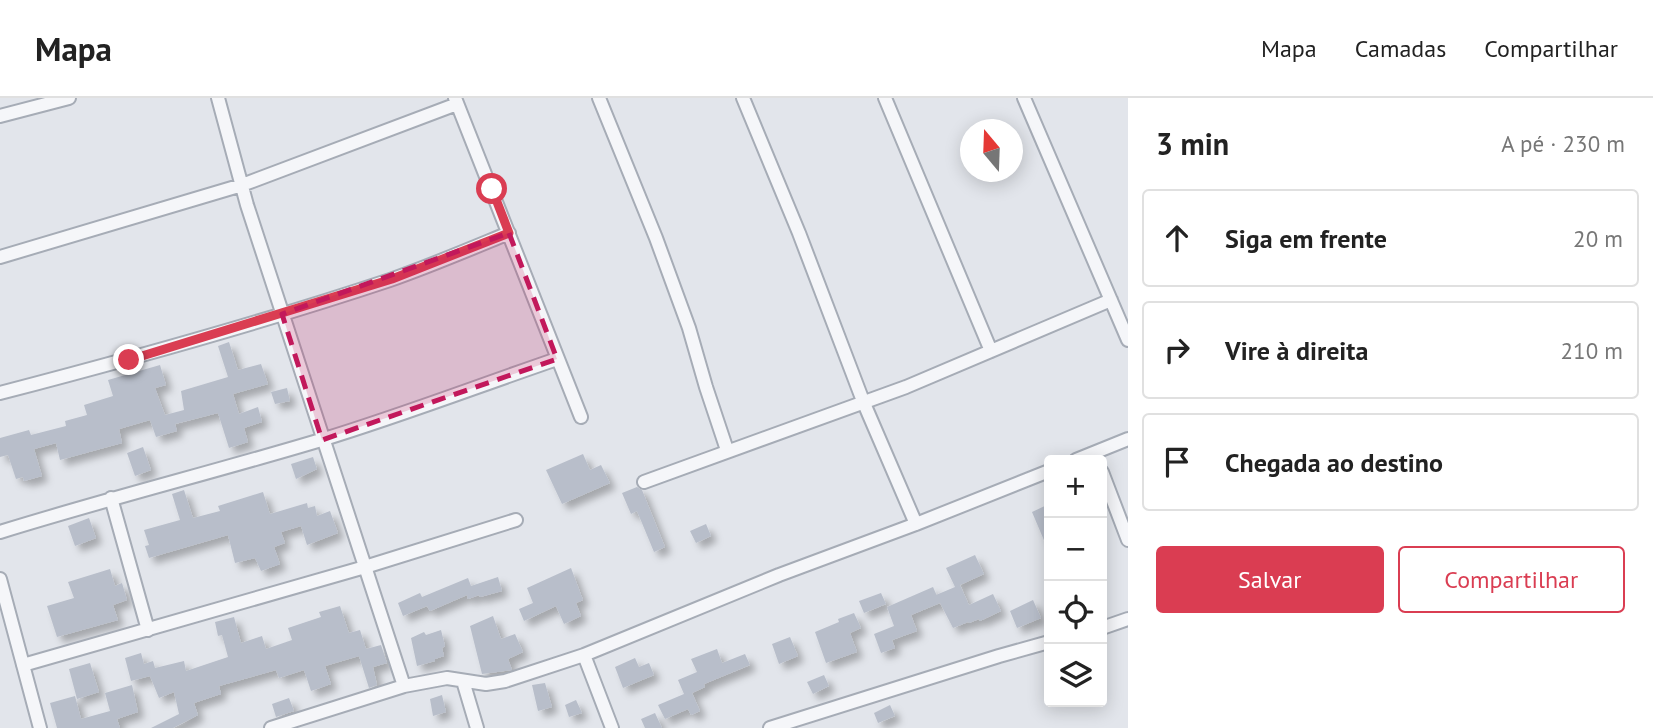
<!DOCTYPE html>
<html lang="pt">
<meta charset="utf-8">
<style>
:root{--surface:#fff;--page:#f2f2f2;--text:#222;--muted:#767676;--line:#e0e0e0;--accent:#da3d52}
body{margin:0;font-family:"PT Sans",sans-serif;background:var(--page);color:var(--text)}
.controls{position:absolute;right:21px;bottom:21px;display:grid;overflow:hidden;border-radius:7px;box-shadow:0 4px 18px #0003}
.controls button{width:63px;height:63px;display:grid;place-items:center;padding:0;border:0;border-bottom:2px solid var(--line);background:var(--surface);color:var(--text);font:35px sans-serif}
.compass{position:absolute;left:960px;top:21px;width:63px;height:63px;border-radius:50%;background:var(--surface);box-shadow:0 4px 18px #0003;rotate:341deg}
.stop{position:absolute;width:21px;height:21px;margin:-16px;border:5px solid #da3d52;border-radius:50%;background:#fff}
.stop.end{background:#da3d52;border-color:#fff;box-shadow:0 2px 7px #0008}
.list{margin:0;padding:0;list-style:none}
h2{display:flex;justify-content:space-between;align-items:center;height:91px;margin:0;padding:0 28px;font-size:30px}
h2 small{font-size:23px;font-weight:400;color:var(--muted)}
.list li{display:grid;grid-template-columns:46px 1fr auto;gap:21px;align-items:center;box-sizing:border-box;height:98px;margin:0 14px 14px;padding:0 14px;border:2px solid var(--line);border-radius:7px}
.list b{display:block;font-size:26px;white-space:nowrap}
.list em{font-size:23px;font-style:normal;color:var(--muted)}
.actions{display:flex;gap:14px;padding:21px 28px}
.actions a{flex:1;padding:16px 0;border:2px solid var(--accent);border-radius:7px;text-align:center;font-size:24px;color:var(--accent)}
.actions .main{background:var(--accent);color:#fff}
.icon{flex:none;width:38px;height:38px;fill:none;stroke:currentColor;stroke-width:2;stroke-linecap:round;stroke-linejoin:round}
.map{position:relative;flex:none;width:1128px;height:630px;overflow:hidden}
header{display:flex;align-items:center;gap:42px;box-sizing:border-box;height:98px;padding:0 35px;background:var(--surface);border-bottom:2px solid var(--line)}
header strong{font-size:33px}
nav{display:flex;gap:38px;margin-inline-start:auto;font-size:24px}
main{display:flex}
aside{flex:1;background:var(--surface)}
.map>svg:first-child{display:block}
</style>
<header>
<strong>Mapa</strong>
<nav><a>Mapa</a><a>Camadas</a><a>Compartilhar</a></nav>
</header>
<main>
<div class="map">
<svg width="1128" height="630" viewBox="0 0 1128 630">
<defs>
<filter id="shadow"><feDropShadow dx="6" dy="6" stdDeviation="3.5" flood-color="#0004"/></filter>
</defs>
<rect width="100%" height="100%" fill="#e2e5eb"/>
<path fill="#b8beca" filter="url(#shadow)" d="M229,244L238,272L261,266L268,286L233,296L239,316L258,309L262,324L244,330L248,344L229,350L218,315L175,326L177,333L156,339L150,322L119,331L122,345L60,362L56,345L34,351L42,378L24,383L23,379L16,381L8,357L0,359V340L29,332L31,337L66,328L65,323L87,317L84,307L113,298L108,282L160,267L166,287L155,290L165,317L184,312L181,293L228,279L218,248Z
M287,290L290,303L275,306L271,294Z
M143,349L151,372L135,378L127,355Z
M583,356L590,372L601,367L610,385L562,406L546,372Z
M313,359L317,371L296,381L291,366Z
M637,389L642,392L665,449L654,454L637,413L631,416L622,395Z
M184,392L193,420L220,413L218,408L263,394L270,416L307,405L308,410L315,408L317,418L330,413L338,435L307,447L301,428L281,434L285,445L274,449L280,466L261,473L255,460L235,465L228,437L149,460L145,448L149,447L144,432L180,422L172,396Z
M1049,406V454L1032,414Z
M89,420L96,440L75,448L68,428Z
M706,426L711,438L696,445L690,433Z
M975,457L984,476L960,487L969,507L993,496L1001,513L980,523L979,521L969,525L968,524L953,530L936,497L955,489L946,470Z
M571,470L583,502L576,505L581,518L564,526L556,508L524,523L519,511L533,505L527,490Z
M110,471L115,488L122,485L127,502L113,507L118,522L57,539L47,508L74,500L68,484Z
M498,479L502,493L480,499L479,497L468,501L467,497L430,513L427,508L403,518L398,505L420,495L422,499L468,480L471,488Z
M933,489L940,505L911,517L917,533L892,542L895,550L881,555L874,536L894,528L887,509Z
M881,495L886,506L864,515L859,503Z
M1033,502L1041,520L1017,530L1010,513Z
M340,508L349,535L360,532L366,551L381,547L387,565L373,569L377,587L369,590L359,558L325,568L331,586L311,593L304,572L279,580L276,572L219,588L221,596L194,605L198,617L173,630H151L179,616L174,594L159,600L150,578L131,583L125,560L141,555L144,566L153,563L155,570L184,563L186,573L228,559L222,537L218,538L215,524L234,519L241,545L262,538L266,551L292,542L288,530L321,519L319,514Z
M854,515L861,530L850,535L857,554L826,565L815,534L839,524L838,521Z
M493,518L501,541L515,536L523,554L508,561L512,572L482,576L470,528Z
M441,532L445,548L442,550L444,558L435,561V563L417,568L411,540L424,534L426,537Z
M790,539L798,558L779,566L772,546Z
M717,551L722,565L745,556L750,567L704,586L705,589L692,595L700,613L691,617L688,611L665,621L658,607L684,596L678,582L697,574L691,561Z
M635,560L639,569L649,565L654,577L623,590L615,569Z
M90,565L99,594L77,601L69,571Z
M824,577L829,588L813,596L807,584Z
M545,585L552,609L538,613L532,587Z
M132,587L138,614L117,621L120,630H57L50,605L75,598L81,621L110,613L105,595Z
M442,597L446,614L433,618L430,601Z
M289,600L294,613L276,619L272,606Z
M576,602L582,615L569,619L565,607Z
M890,607L895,618L878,625L874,615Z
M655,615L662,630H645L641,621Z"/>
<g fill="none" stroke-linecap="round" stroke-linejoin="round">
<g stroke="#a6acb6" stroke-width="16">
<path id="street" d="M218,0L247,107L404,588
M455,0L581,319
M599,0L656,140L689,230L706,289L727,352
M743,0L799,135L863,303L916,426
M885,0L991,253
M1024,0L1128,242
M0,18L69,0
M0,159L242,87L457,6
M0,295C131,261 261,225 390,182C430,168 470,151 509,135
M1076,362L1128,341
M1102,374L1128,442
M644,384L906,289L1111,202
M111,400L148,532
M0,434C106,401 214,374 321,342C400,318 478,288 557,261
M0,481L40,630
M1102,530L1128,521
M584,557L612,630
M23,567L365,469L516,422
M463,583L477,630
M271,630L404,588L447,580L486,586L505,583L584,557L779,477L916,426L1049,373
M770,630L999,558L1049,544"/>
</g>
<use href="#street" stroke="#f5f6f9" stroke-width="12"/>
</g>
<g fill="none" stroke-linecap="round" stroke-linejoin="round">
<path stroke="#da3d52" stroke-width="9" d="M129,262L392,181L509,135L492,91"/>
</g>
<path fill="#c2185b" fill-opacity="0.2" stroke="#c2185b" stroke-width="5" stroke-dasharray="14 9" stroke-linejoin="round" d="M509,135L557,261L322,342L282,216Z"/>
</svg>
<div class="controls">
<button>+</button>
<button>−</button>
<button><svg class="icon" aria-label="locate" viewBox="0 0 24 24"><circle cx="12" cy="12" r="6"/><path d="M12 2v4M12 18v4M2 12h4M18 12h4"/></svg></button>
<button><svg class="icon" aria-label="layers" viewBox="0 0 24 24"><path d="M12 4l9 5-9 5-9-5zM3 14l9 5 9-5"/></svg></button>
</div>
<svg class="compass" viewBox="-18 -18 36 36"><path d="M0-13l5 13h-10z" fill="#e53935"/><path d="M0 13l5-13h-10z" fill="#767676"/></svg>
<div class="stop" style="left:492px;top:91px"></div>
<div class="stop end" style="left:129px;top:262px"></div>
</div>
<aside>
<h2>3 min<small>A pé · 230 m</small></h2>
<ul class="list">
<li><svg class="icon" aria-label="ahead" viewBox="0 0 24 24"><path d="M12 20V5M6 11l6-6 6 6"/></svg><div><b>Siga em frente</b></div><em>20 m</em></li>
<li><svg class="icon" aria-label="right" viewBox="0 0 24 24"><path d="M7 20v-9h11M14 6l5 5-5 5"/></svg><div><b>Vire à direita</b></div><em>210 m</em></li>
<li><svg class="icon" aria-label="arrive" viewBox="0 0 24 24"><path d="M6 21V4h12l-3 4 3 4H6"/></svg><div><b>Chegada ao destino</b></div></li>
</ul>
<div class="actions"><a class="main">Salvar</a><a>Compartilhar</a></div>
</aside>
</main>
